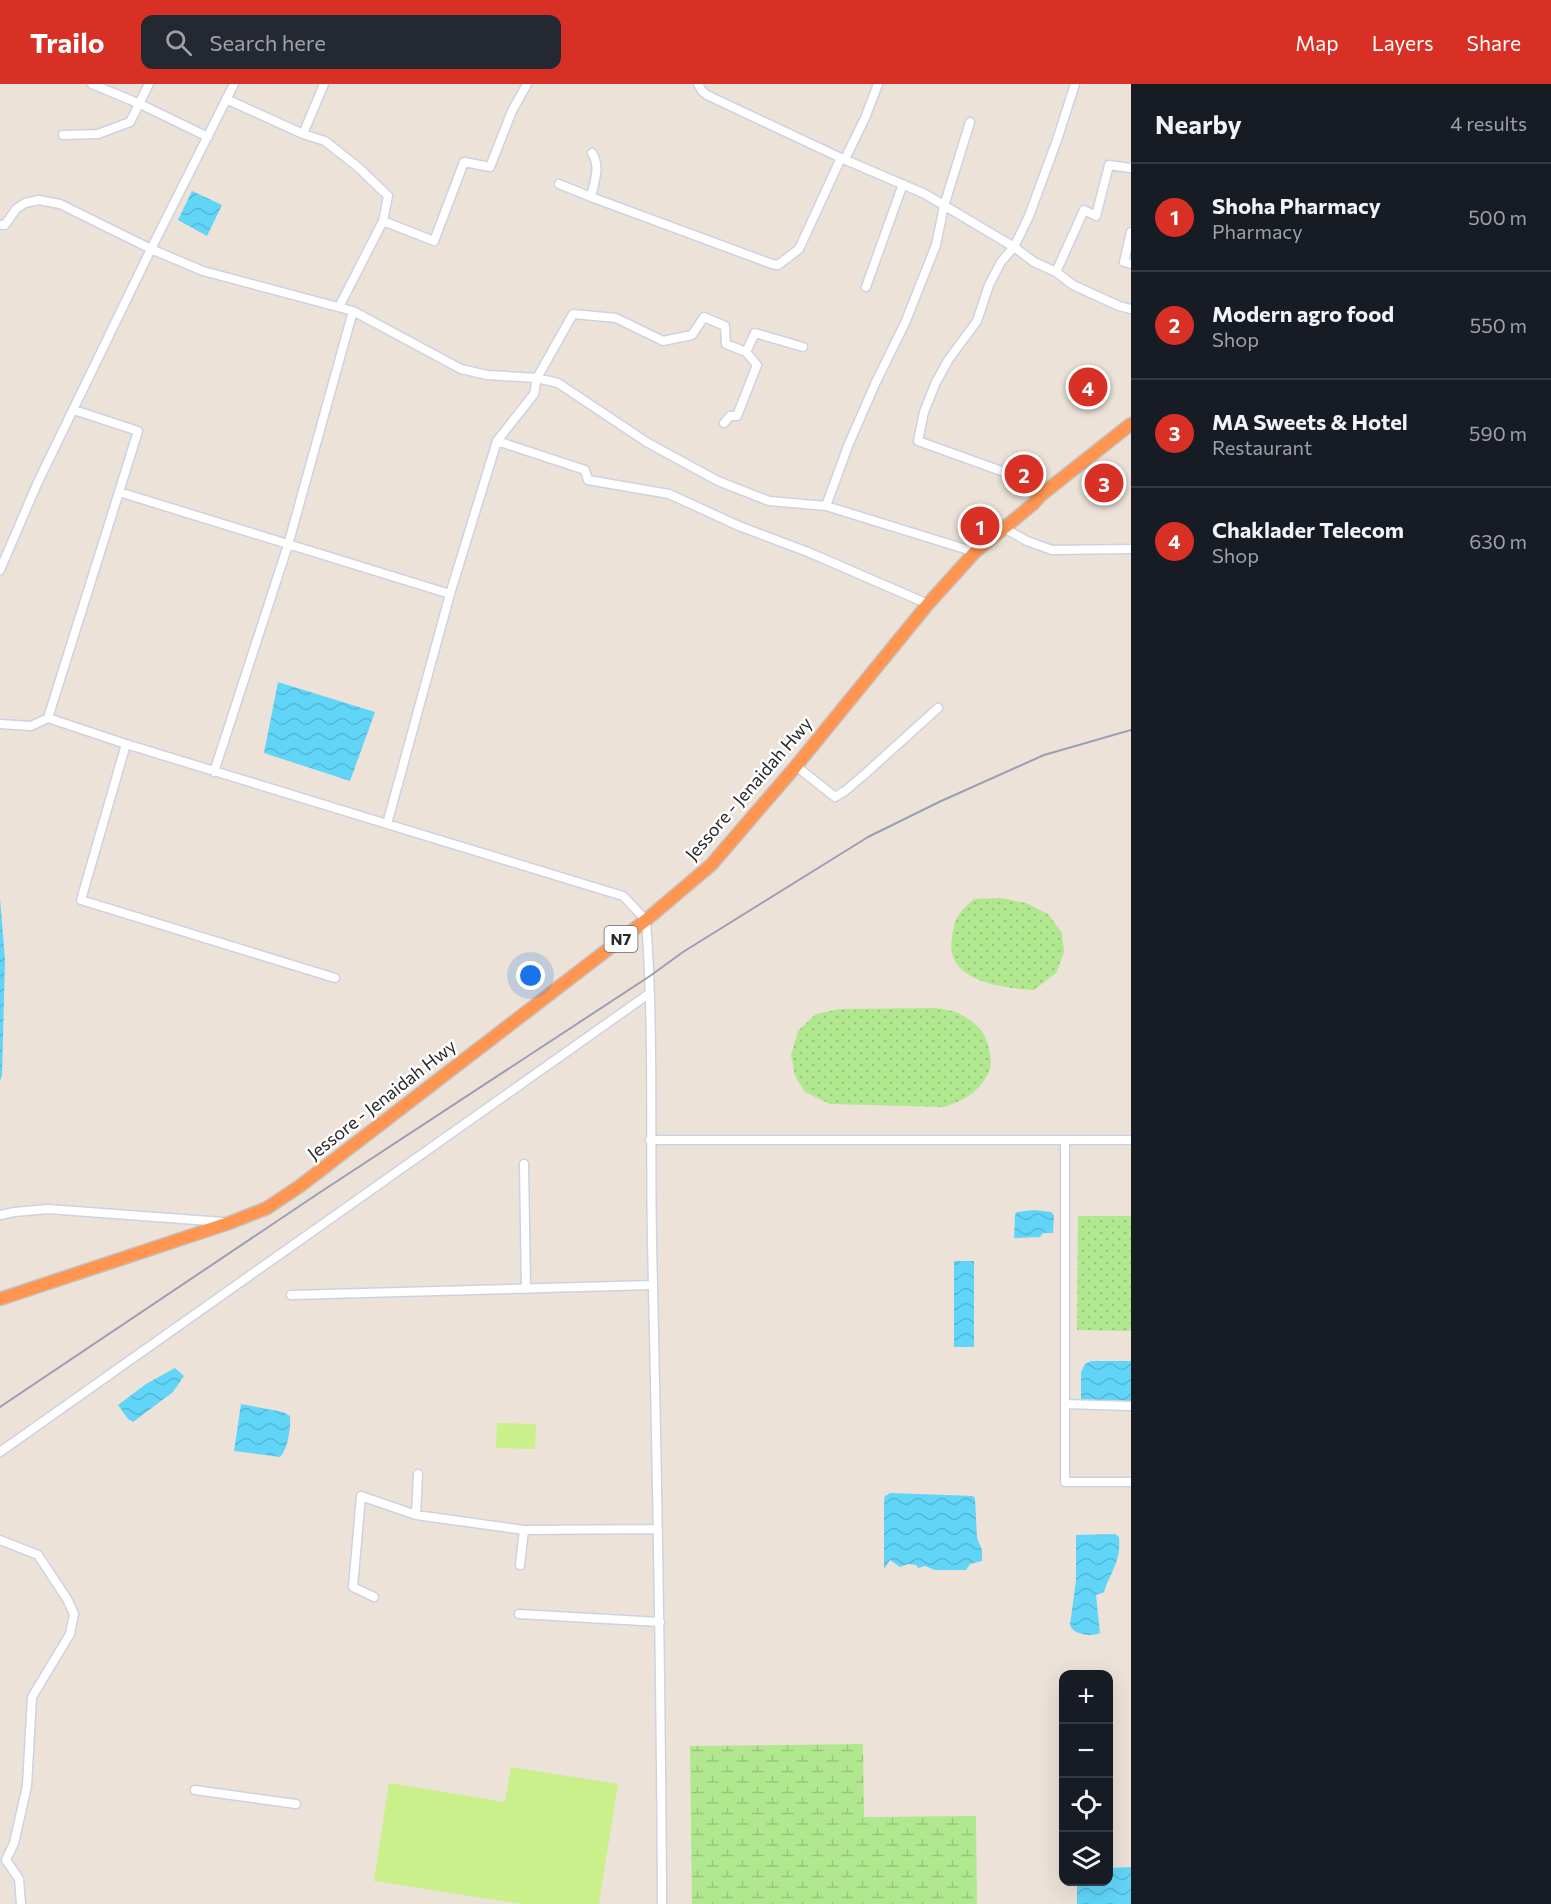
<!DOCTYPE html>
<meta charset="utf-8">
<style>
:root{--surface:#171b24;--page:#242831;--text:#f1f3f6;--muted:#9ea1a6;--line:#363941;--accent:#d93025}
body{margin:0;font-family:Commissioner,sans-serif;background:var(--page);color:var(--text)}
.controls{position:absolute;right:18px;bottom:18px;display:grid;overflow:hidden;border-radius:12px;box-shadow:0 6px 24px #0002}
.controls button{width:54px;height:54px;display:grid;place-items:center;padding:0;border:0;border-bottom:2px solid var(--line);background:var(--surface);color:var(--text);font:30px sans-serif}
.you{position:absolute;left:531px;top:892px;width:21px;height:21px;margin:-15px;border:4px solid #fff;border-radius:50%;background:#1a73e8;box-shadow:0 0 0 9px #1a73e833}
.badge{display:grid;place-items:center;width:39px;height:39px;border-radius:50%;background:var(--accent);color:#fff;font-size:20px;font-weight:700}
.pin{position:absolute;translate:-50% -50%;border:3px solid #fff;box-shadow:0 2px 6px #0006}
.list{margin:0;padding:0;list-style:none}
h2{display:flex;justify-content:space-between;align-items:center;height:78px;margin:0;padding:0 24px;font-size:26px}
h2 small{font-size:20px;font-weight:400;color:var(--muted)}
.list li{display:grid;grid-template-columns:39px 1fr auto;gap:18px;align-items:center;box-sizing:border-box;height:108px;padding:0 24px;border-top:2px solid var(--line)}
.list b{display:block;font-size:22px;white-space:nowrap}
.list p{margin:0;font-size:20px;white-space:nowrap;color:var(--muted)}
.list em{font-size:20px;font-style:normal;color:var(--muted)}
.icon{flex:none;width:33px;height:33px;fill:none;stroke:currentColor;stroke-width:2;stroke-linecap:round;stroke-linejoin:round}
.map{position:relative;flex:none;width:1131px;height:1820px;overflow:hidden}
header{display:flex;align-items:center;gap:36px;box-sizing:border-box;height:84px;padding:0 30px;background:var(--accent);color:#fff}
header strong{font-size:28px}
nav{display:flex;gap:33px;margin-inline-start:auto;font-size:21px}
.search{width:420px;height:54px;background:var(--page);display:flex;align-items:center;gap:15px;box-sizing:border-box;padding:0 21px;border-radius:12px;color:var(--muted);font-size:22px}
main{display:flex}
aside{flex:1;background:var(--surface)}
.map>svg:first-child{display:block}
</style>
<header>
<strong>Trailo</strong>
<div class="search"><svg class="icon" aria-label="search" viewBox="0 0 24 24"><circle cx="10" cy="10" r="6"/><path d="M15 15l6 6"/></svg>Search here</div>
<nav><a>Map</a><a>Layers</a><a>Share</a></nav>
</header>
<main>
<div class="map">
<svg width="1131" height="1820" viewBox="0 0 1131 1820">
<defs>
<pattern id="wetland-marsh" width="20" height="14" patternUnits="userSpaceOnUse" patternTransform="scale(1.5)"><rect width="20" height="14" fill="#b1e88f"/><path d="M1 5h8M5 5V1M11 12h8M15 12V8" fill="none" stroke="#98c77b"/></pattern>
<pattern id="park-dots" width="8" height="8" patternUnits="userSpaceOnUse" patternTransform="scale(1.5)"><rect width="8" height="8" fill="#b1e88f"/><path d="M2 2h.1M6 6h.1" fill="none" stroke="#98c77b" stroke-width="1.8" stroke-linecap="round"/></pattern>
<pattern id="water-waves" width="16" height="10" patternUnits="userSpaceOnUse" patternTransform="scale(1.5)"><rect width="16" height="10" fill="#61d5f8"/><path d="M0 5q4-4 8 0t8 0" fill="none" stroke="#54b7d5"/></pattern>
</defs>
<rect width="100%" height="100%" fill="#ece2d8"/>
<path fill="url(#wetland-marsh)" d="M863,1660L864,1733L976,1732L977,1820H692L690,1662Z"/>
<path fill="url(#park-dots)" d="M1001,814L1026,819L1048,830L1062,849L1064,868L1056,889L1034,906C1003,904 944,898 952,854C955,833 958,829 974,815Z
M935,924C942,925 951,926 958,929C966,933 978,941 983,949C989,959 994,980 988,990C979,1008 963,1017 944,1023L830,1020L805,1008L795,992L791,971L798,947L816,930L839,925Z
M1078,1132H1131V1247L1077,1246Z"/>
<path fill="#c9f08a" d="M497,1339L536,1340L535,1365L496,1364Z
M511,1683L618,1700L599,1820H522L374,1797L389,1699L505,1718Z"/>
<path fill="url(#water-waves)" d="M192,107L222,121L207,152L178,136Z
M278,598L375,628L350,697L264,669Z
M0,815L5,875L2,991L0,997Z
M1034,1126L1051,1128L1054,1131L1053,1149H1043L1040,1153L1014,1154L1015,1131L1017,1128Z
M954,1177H974V1263H954Z
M1091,1277H1131V1318L1084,1317L1081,1315V1288L1085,1280Z
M175,1284L184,1292L173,1308L133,1338L128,1335L118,1321L146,1300Z
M241,1320L283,1328L290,1332C291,1344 288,1365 280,1373L234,1367Z
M890,1409L973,1412L975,1414L977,1454L982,1466V1477L970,1480L966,1486H935L925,1482L918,1484L916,1481L908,1480L900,1483L890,1476L884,1485V1417L885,1412Z
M1115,1450L1119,1453C1121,1479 1111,1486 1104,1508L1096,1511L1100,1549C1092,1553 1073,1551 1070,1541L1076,1496V1451Z
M1131,1783V1820H1077V1798H1108L1109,1784Z"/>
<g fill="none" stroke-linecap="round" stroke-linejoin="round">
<g stroke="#cdd2e3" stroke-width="11">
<path id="minor" d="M92,0L140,20L208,53
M698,0L702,7L707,11L841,74L925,110L1014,163L1034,178L1056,188L1073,201L1119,222L1131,225
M226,15L303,50L325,57L359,84L388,112L383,137
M303,50L324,0
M63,51L98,50L130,38L149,0
M592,69C601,83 594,98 591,113L772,180L778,181L799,165L841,74
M845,75L865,34L878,0
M559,100L591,113
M0,141H5L16,125L25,119L39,116L60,120L151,165L203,187L353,227L461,285L487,291L537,294L558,299L648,359L718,397L769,417L826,422L975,468
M1131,148L1124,178L1131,180
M1056,188L1084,126L1096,132L1109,81L1131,84
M866,203L903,100
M339,223L383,137L434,157L464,78L490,83L512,27L527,0
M74,326L138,347L119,408
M724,339L730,332H737L757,281L746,268
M497,357L534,310L537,294L573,230L616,234L663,257L692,251L704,233L725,242L726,260L746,268L755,249L803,263
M1041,411L1007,389L918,357L924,328L936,298L949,275L977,237L989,201L1001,178L1014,163L1029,132L1057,56L1075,0
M826,422L848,362L875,300L905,239L936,161L944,122L970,38
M1004,444L1027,457L1052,466L1131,465
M0,486L37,400L151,165L234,0
M450,510L497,357L585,386L588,396L669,410L739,442L808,468L928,520
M0,640L31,642L48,634
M126,660L48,634L119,408L450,510L387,740L126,660L81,816L335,894
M796,682L835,713L845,707L865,690L938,624
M214,688L288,461L353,227
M387,740L623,812L646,836C654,942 650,1050 652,1157C657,1378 661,1599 662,1820
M650,1056H1131
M1065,1056V1398H1131
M524,1080L526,1205
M0,1131L14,1128L48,1125L223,1138
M291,1211L653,1201
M1065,1320L1131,1322
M0,1368L650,909
M416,1431L418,1390
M524,1446L658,1445
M0,1456L38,1471L67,1515L74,1530L70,1550L32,1613L27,1702L14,1759L6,1776L19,1795L21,1820
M374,1513L353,1503L361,1412L416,1431L524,1446L520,1481
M519,1530L660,1538
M195,1706L296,1720"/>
</g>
<g stroke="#c3c3c3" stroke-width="15">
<path id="highway" d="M0,1215L229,1139L267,1124L300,1102L646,836L711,781L796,682L928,520L975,468L1033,420L1041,411L1131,340"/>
</g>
<use href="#minor" stroke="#fff" stroke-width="8"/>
<use href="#highway" stroke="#ff9550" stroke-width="12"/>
<path stroke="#9b9fb4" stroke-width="2" d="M0,1323L319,1109L650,892L683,868L868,753L939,718L1044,671L1131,646"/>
</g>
<g text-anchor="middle" stroke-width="5" stroke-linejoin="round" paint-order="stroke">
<rect fill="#fff" stroke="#686868" stroke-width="1.5" x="604.5" y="842" width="33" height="26" rx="4.5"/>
<g font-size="16" font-weight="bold" fill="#282828">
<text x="621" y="861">N7</text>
</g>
<g font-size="18" fill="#282828" stroke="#fff">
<text transform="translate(749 705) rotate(-49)" y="6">Jessore - Jenaidah Hwy</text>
<text transform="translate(382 1016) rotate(-38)" y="6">Jessore - Jenaidah Hwy</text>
</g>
</g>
</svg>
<div class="controls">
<button>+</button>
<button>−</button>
<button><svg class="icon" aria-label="locate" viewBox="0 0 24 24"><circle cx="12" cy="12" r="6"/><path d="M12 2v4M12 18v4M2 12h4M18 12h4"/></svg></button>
<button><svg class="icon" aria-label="layers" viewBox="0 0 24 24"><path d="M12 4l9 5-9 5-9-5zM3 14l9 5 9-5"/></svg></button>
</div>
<div class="you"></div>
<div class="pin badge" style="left:980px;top:442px">1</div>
<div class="pin badge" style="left:1024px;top:390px">2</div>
<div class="pin badge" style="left:1104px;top:399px">3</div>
<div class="pin badge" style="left:1088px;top:303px">4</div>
</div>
<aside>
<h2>Nearby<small>4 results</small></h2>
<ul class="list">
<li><span class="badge">1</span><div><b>Shoha Pharmacy</b><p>Pharmacy</p></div><em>500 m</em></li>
<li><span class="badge">2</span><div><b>Modern agro food</b><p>Shop</p></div><em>550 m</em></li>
<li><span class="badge">3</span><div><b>MA Sweets &amp; Hotel</b><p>Restaurant</p></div><em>590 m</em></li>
<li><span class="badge">4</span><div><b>Chaklader Telecom</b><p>Shop</p></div><em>630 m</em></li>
</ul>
</aside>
</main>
